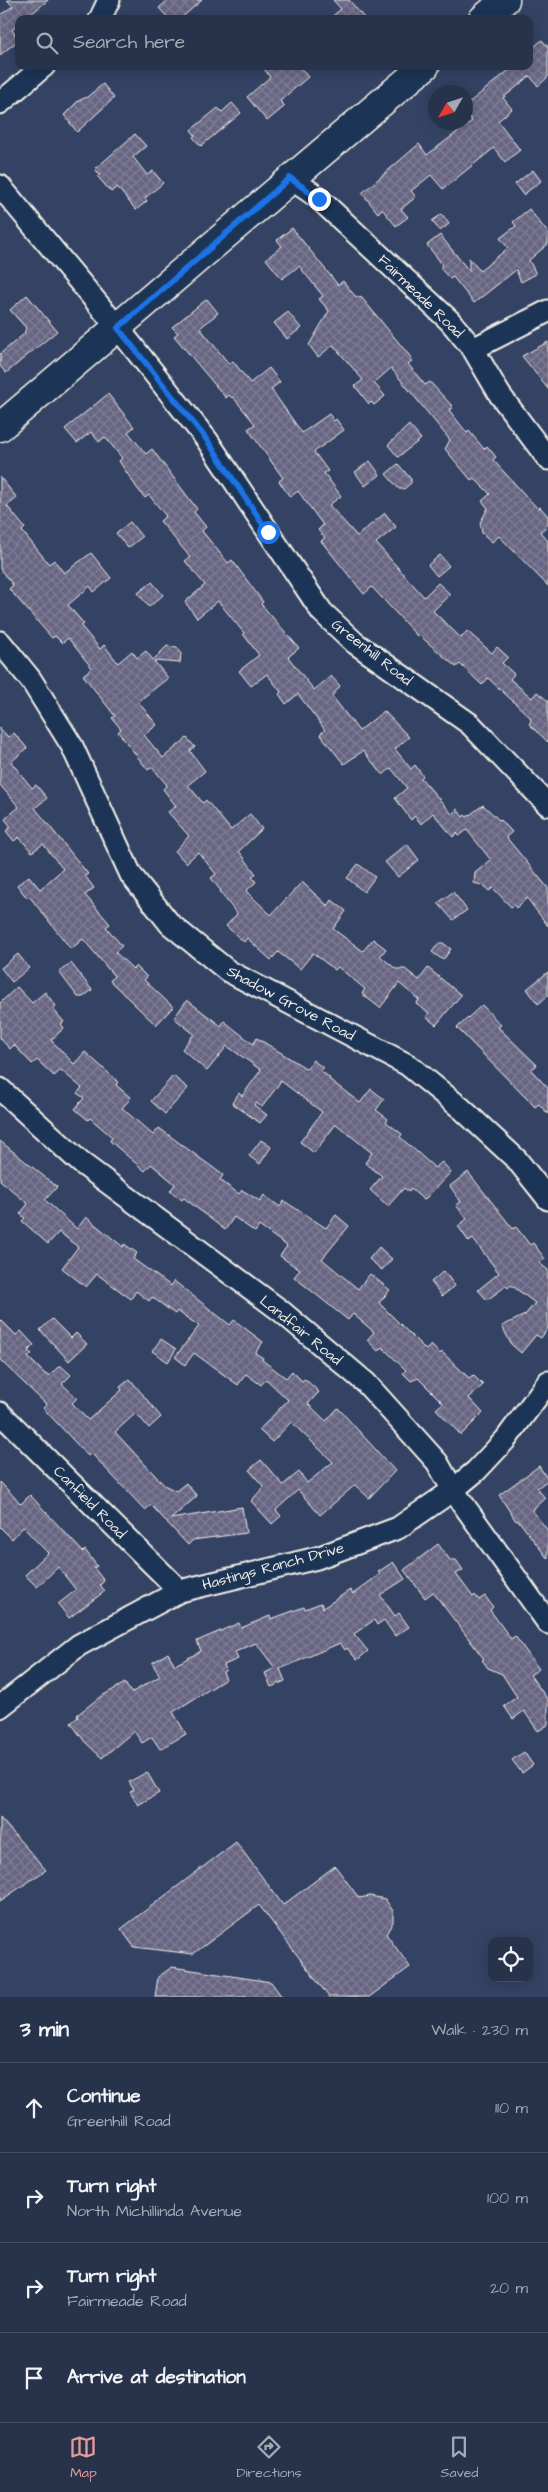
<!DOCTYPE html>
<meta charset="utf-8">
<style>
:root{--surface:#27324b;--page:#333e55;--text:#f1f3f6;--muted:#a4aab5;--line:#434d63;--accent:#e69b98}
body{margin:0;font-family:"Architects Daughter",sans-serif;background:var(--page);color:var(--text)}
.controls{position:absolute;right:15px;bottom:15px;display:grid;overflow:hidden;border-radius:10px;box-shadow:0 2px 12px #0003}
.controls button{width:45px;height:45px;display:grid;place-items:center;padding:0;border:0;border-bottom:1px solid var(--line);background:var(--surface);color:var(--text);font:25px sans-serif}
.compass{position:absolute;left:428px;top:85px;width:45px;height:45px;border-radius:50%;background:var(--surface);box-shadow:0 2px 12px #0003;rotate:231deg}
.stop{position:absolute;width:15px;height:15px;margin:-11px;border:4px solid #1a73e8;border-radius:50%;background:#fff}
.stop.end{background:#1a73e8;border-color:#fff;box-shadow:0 1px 5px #0008}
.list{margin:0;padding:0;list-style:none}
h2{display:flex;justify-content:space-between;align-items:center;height:65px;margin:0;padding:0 20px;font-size:21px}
h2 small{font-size:16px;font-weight:400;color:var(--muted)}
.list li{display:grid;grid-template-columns:32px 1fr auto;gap:15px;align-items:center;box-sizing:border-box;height:90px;padding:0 20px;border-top:1px solid var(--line)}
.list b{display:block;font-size:19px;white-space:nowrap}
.list p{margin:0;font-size:16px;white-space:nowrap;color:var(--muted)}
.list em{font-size:16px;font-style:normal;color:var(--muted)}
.icon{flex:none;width:28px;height:28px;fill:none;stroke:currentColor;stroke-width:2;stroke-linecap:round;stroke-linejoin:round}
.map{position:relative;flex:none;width:548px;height:1997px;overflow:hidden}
.search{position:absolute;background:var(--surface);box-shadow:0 2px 12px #0003;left:15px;right:15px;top:15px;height:55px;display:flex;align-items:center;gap:12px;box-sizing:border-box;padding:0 18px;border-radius:10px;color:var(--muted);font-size:19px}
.sheet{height:425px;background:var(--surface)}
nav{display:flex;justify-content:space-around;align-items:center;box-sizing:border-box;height:70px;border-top:1px solid var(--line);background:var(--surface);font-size:14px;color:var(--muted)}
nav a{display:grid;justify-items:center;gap:2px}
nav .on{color:var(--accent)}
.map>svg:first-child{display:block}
</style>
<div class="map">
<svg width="548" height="1997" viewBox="0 0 548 1997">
<defs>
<pattern id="building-cross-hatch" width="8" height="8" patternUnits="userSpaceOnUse" patternTransform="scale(1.25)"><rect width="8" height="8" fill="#686583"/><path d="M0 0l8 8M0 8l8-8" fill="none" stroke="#7e7c95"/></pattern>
</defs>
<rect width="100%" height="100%" fill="#344364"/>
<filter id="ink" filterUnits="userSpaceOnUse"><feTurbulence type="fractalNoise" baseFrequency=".02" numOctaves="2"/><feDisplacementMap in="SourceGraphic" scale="10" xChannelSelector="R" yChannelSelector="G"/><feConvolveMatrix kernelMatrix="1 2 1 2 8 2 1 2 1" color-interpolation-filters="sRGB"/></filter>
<g filter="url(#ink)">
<path fill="url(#building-cross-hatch)" stroke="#f4f1e8" d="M7,0H48L25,19H19V24L12,30L19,40L0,55V15L13,6Z
M168,0H202L180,19H169L159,8Z
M333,0H349L365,19H329L341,9Z
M542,40L548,47V77L538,86L530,76L503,98L512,109L498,121L520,150L505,162L494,148L443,189L431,175L411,191L416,197L401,209L408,217L396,226L382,209L378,213L362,193L419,144L427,155L472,121L466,113V105L514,66H529V51Z
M262,66H299L308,77L280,101L285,106L267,121L247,97L270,77Z
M103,84L114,98L77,132L64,115L78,101L87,97Z
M232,103L241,113L201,146L193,137L195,135L191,130L218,108L222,112Z
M135,134L146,146L133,157L147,175L153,171L163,183L145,198L147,201L136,210L117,187L111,192L98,177L100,175L95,169Z
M533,170L541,181L523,195L515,184Z
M529,209L548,233V244L529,260L536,274L521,282L516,270L474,303L453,277L450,279L440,268L442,266L439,260L427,245L440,235L469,271V258L480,271L508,248L500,238L516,226L513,222Z
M442,214L449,224L440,231L432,221Z
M292,228L338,285L343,281L355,296L362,298L413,360L408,364L425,385L430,382L453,407L449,410L467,433L469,431L484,449L487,446L496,457L493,460L538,509L540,507L548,516V525L540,532L548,541V586L499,536L492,542L482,533L480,523L488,508L482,501L490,494L474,478L471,480L445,449L450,440L391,368L374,383L385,396L374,405L371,402L369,404L355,386L363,380L333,345L318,357L309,345L329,311L319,299L323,296L299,266L282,279L266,259L282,246L277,240Z
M27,295L57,331L6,373L0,366V354L24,334L26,328L10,310Z
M207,299L218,313L200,328L229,364L233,361L250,383L269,368L280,382L271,389L302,433L329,414L334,421L336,419L344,430L314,452L328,471L324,473L341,496L329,505L357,536L385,513L396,527L376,543L424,597L438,583L450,594L433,611L461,638L467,631L492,653L497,647L508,657L502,663L514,674L510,679L532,698L537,692L548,701V742L529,724L531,721L530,717L488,678L482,685L460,664L456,667L419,635L417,636L372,587L364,594L321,541L325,538L318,530L323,525L298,491L290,497L279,481L283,478L248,429L255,424L233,397L232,398L229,395L226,398L174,336L178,333L172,327Z
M288,312L301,328L287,339L274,323Z
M548,342V389L522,356Z
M108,394L134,427L128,432L146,454L152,449L197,509L194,512L206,527L202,531L228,563L232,560L263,602L261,604L299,648L288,657L314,690L331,676L340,686L332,696L359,731L384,711L409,737L395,749L411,769L415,765L423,776L421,778L452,814L457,809L463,817L465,815L467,817L483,805L500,821L501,820L512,832L506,837L548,888V926L527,898L516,908L514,905L511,907L493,888L489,891L485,886L474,883L475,873L491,860L467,830L459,836L457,833L453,837L433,813L421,824L415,816L411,820L395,798L407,788L391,768L383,775L363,751L344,764L320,734L325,730L298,694L286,704L279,694L281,692L267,674L251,686L239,671L259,655L243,634L244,633L218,601L197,618L185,602L205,585L185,561L190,557L160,521L166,516L149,495L145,498L137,488L119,461L122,458L105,437L99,442L91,432L77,443L65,429Z
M409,425L421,439L398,457L388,445Z
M370,461L380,475L365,486L355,472Z
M398,464L411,479V483L404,489H399L386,474Z
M0,477L17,498L7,506L25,528L22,531L49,564L54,560L64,573L91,553L111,578L94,592L90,586L68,605L84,624L81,626L100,649L104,645L118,663L132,651L137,658L146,651L153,660L167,646L177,647L181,653L180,663L154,661L168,678L140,700L139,703L157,725L144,735L163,758L187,738L195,747L190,751L205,771L188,785L203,803L206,800L231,830L250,814L262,829L239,851L256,874L252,877L256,882L246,891L271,915L302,882L328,906L332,900L346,911L333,929L363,951L373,939L386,949L380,956L396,969H405L419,980L428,968L461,995L436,1025L426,1017L429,1013L416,1004L419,1000L399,983L380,1008L362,994L365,989L338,967L335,970L313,953L300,969L278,952L271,960L247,938L244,942L226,926L237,914L220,892L221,891L211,878L216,874L198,852L186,863L175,851L189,836L168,812L176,806L163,789L167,785L152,767L148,770L118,732L121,729L112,718L115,716L83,675L92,668L68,638L62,643L55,636L52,638L9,589L13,585L0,569Z
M130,522L142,537L128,548L116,533Z
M440,555L449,566L437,576L428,565Z
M152,582L163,595L149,607L138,593Z
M0,728L8,737L14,733L27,748L11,762L32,788L36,785L47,798L35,808L88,874L85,876L94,888L85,895L110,924L106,927L122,946L115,952L133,969L136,966L147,977L144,980L173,1007L156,1025L110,981L114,976L83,939L71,949L29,896L27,898L17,885L29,876L40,889L63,869L43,844L32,852L19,837L14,841L6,831L11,827L5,819L19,807L0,785Z
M407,844L419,860L398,877L385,862Z
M358,864L375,877L364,892L347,878Z
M453,892L467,910L453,920L438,903Z
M439,943H443L451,949L443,960L432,952Z
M18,954L29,968L12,982L1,968Z
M71,963L92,990L83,997H78L59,972Z
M548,972V996L538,1004L527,989Z
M17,987L32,1003L45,992L56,1006L53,1009L64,1022L61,1024L64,1028L51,1040L74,1064L85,1052L102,1067L118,1082L116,1085L131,1098L122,1108L153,1135L159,1128L223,1175L220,1180L239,1194L242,1190L260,1201L264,1195L280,1207L284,1201L326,1228L336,1215L349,1226L322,1259L358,1289L370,1274L390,1290L379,1303L426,1350L431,1345L440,1354L442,1352L469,1378L473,1375L483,1385L469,1398L483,1413L461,1435L436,1409L443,1403L418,1378L411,1381L403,1373L406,1370L382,1347L378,1351L367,1340L374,1332L353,1314L348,1320L294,1277L300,1270L280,1256L287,1246L259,1226L255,1232L234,1217L225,1230L184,1198L182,1200L170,1191L175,1184L151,1164L145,1171L110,1141L112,1137L90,1118L88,1120L75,1109L84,1098L77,1093L82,1088L61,1070L54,1076L37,1060L32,1064L14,1045L10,1049L0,1038V1003Z
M187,1000L221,1026L224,1021L253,1044L257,1038L307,1069L313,1060L323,1068L321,1071L330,1078L329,1079L360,1103L371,1089L384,1099L376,1110L388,1119L386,1122L402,1134L400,1137L435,1168L442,1162L451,1172L424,1200L411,1189L409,1192L404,1188L388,1206L370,1190L382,1176L365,1163L372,1153L336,1124L314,1153L300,1142L322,1112L281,1081L262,1107L256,1103L254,1105L267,1115L260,1123L232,1103L239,1093L242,1096L261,1070L227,1046L207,1071L182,1049L194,1034L174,1018Z
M482,1005L501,1025L498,1027L537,1065L531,1070L548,1088V1114L539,1104L535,1107L457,1028Z
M173,1076L188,1088L165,1114L151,1101Z
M261,1140L271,1147L260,1164L249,1156Z
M0,1141L57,1187L45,1200L77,1229L86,1217L123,1247L124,1244L137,1253L133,1259L171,1286L174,1281L230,1325L234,1320L263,1342L255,1353L263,1358L262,1360L286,1378L292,1371L302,1381L305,1379L319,1392L308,1404L326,1421L338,1408L395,1471L369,1498L355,1485L320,1515L298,1490L276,1510L281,1516L272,1524L251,1501L264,1487L249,1470L261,1460L283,1485L299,1472L307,1483L333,1462L291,1422L272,1442L259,1430L288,1400L266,1379L261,1385L246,1374L238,1385L194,1353L185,1365L175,1357L199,1326L177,1311L175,1314L152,1297L149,1301L136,1291L131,1299L97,1274L86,1287L62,1268L78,1247L59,1232L48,1244L22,1221L25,1218L20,1214L28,1204L0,1180Z
M468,1172L513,1229L516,1227L530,1245L533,1243L545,1259L539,1263L548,1270V1328L541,1338L536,1335L521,1353L511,1344L502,1326L525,1315L535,1303L511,1285L508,1288L506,1286L487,1300L478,1290L499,1273L473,1239L469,1242L458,1226L467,1219L456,1205L461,1202L450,1186Z
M379,1247L392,1259L382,1270L369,1259Z
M444,1271L455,1286L442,1296L431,1282Z
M0,1319L16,1335L21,1331L34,1345L28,1351L32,1354L28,1357L45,1374L49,1376L60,1365L71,1375L62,1384L77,1398L72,1403L88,1420L122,1390L120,1387L130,1379L161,1417L149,1428L136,1413L115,1432L164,1485L176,1491L186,1483L197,1496L171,1519L242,1507L246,1533L193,1540L188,1545L151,1505L145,1510L91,1453L88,1456L43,1408L47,1405L0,1360Z
M52,1319L71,1338L76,1333L87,1344L69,1361L40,1330Z
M161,1339L176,1349L168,1362L152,1351Z
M539,1466L548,1480L537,1488L545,1498L532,1510L548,1531V1559L518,1520L516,1521L499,1495Z
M0,1482L21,1504L30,1495L83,1552L85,1550L97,1566L94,1568L104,1581L100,1585L105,1591L69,1618L58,1604L76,1590L58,1567L37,1587L25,1575L48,1553L23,1527L12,1539L0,1527Z
M438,1544L450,1560H456L463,1570L456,1574L473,1597L475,1595L479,1600L485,1596L493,1607L490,1610L511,1639L515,1636L539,1669L530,1675L548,1700V1725L538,1731L524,1711L513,1719L504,1706L517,1697L502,1674L488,1668L482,1660L484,1659L433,1592L425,1598L404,1570Z
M393,1562L405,1579L380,1595L395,1616L399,1613L409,1627L395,1636L384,1620L377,1625L374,1620L354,1634L368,1651L357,1660L347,1648L345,1650L340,1643L280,1669L285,1681L271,1687L265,1673L275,1668L256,1643L235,1652L238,1659L224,1665L226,1670L223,1672L226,1679L173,1712L186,1734L160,1749L152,1737L142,1743L134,1731L102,1758L85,1742L71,1723L78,1717L77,1715L100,1697L125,1683L131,1693L160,1676L152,1663L168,1653L175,1665L201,1651L197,1641L239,1623L241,1628L270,1616L271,1619L304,1607L305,1609L321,1603L323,1608L350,1590L353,1594L380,1574L378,1572Z
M524,1752L533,1765L522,1773L512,1760Z
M147,1772L159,1793L138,1805L130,1792L134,1790L129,1782Z
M0,1818L46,1870L0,1901Z
M236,1842L283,1905L335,1866L359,1898L370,1896L385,1899L393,1911V1922L386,1934L410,1967L369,1997H329L259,1905L193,1954L134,1947L121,1929Z
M172,1967L271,1982L282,1997H155L158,1977Z"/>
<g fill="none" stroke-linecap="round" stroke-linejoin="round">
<g stroke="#f4f1e8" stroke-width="25">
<path id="minor" d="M100,19L109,0
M0,103L44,66
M290,178L316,196L450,321L473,349L500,395L548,459
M0,186L118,328L207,440L322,612L355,643L470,724L548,805
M473,349L548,311
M0,642L31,680L72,746L131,875L170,924L228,971L408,1065L462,1109L517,1160L548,1199
M0,1089L80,1162L281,1311L366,1383L437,1462L453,1490L548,1623
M0,1413L180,1591
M0,1707L79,1645L180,1591L317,1558L398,1528L453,1490L476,1471L506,1439L548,1382"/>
</g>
<g stroke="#f4f1e8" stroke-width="31">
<path id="major" d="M483,19L505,0
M0,427C142,307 282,185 425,66"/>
</g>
<use href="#minor" stroke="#1d3557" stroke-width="21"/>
<use href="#major" stroke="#1d3557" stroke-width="28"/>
</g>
</g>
<g fill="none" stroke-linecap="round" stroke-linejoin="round" filter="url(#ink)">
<path stroke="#1a73e8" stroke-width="6" d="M268,532L207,440L118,328L290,178L319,199"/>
</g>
<g text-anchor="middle" stroke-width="5" stroke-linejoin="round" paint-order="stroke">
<g font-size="15" fill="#f4f1e8" stroke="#1d3557">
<text transform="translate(421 296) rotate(44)" y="5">Fairmeade Road</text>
<text transform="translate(372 652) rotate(38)" y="5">Greenhill Road</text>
<text transform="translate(291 1003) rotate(28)" y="5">Shadow Grove Road</text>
<text transform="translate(301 1330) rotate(39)" y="5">Landfair Road</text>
<text transform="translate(90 1502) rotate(45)" y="5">Canfield Road</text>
<text transform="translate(273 1566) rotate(-15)" y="5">Hastings Ranch Drive</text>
</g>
</g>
</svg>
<div class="controls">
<button><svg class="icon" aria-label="locate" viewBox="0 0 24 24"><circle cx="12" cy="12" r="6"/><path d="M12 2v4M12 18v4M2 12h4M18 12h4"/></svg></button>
</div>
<svg class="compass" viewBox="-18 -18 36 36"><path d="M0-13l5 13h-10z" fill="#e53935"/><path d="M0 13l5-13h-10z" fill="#a4aab5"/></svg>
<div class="stop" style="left:268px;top:532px"></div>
<div class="stop end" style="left:319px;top:199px"></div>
<div class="search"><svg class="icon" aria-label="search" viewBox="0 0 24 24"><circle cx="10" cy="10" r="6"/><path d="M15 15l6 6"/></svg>Search here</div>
</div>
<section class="sheet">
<h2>3 min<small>Walk · 230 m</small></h2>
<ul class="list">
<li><svg class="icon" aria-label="ahead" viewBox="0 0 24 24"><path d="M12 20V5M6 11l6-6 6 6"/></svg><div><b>Continue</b><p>Greenhill Road</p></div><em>110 m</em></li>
<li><svg class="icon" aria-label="right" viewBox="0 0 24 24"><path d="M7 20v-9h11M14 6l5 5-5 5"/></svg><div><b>Turn right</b><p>North Michillinda Avenue</p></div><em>100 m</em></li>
<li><svg class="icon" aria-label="right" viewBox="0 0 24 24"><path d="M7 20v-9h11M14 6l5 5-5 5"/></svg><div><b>Turn right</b><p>Fairmeade Road</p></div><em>20 m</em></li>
<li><svg class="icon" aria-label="arrive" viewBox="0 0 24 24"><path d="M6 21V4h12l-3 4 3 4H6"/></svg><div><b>Arrive at destination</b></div></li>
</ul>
</section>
<nav>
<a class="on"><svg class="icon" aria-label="map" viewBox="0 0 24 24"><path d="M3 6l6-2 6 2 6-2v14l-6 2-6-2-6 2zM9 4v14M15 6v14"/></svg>Map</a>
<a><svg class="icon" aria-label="directions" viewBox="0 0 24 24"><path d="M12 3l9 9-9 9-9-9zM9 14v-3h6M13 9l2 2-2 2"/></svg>Directions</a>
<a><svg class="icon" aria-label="saved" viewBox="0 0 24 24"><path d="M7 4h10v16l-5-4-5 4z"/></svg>Saved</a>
</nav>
